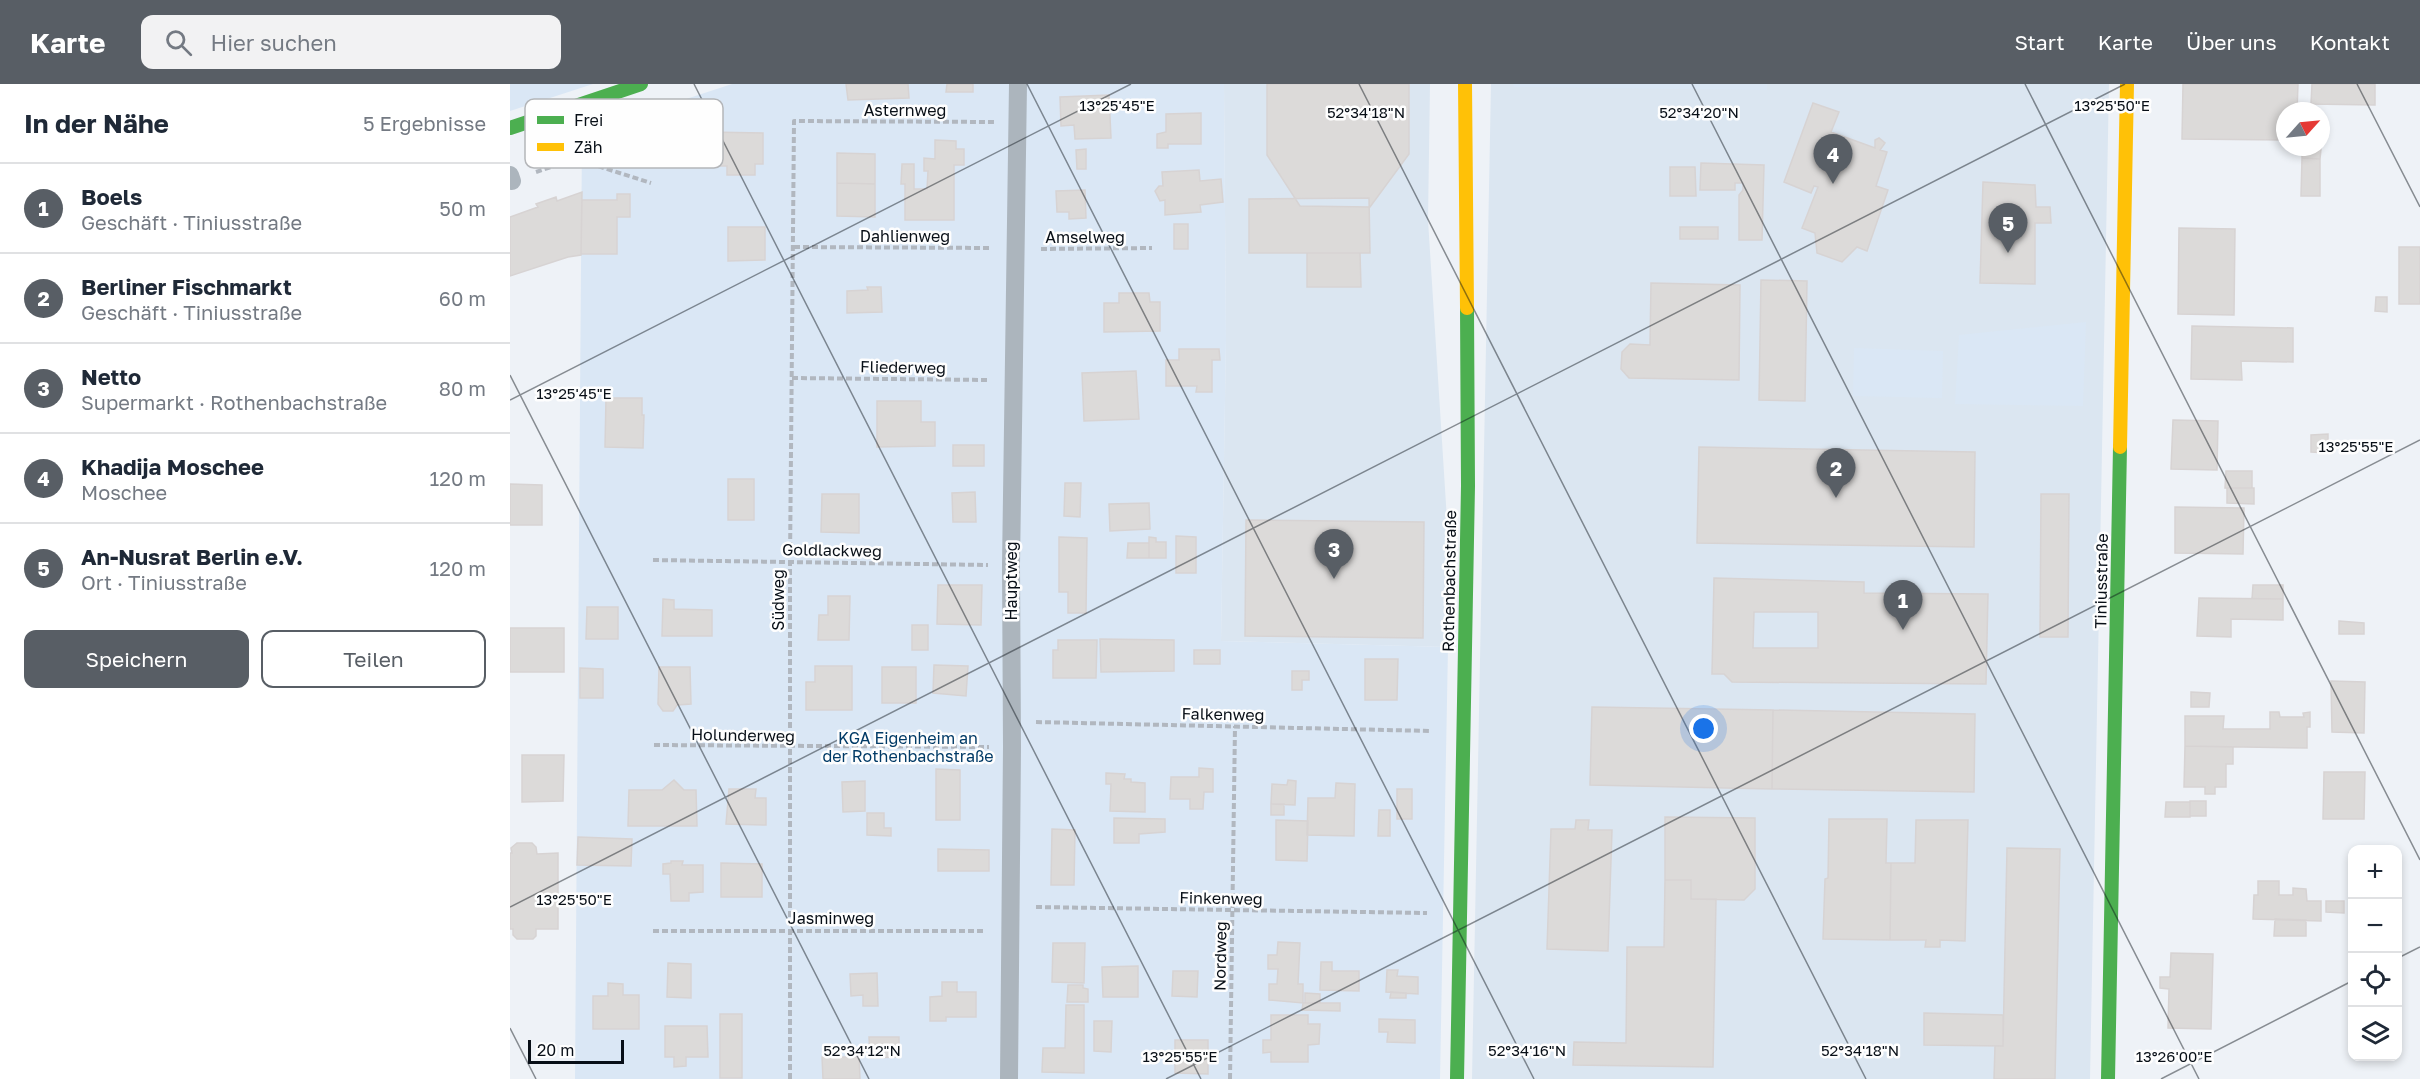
<!DOCTYPE html>
<html lang="de">
<meta charset="utf-8">
<style>
:root{--surface:#fff;--page:#f2f2f3;--text:#1f2937;--muted:#747a83;--line:#e0e1e3;--accent:#585e65}
body{margin:0;font-family:"Golos Text",sans-serif;background:var(--page);color:var(--text)}
.controls{position:absolute;right:18px;bottom:18px;display:grid;overflow:hidden;border-radius:12px;box-shadow:0 3px 9px #0003}
.controls button{width:54px;height:54px;display:grid;place-items:center;padding:0;border:0;border-bottom:2px solid var(--line);background:var(--surface);color:var(--text);font:30px sans-serif}
.compass{position:absolute;left:1766px;top:18px;width:54px;height:54px;border-radius:50%;background:var(--surface);box-shadow:0 3px 9px #0003;rotate:63deg}
.scale{position:absolute;left:18px;bottom:15px;width:96px;box-sizing:border-box;padding-left:6px;border:3px solid #080f17;border-top:0;font-size:16px;line-height:21px;white-space:nowrap;color:#080f17;-webkit-text-stroke:4px #fefefe;paint-order:stroke}
.you{position:absolute;left:1194px;top:645px;width:21px;height:21px;margin:-15px;border:4px solid #fff;border-radius:50%;background:#1a73e8;box-shadow:0 0 0 9px #1a73e833}
.badge{display:grid;place-items:center;width:39px;height:39px;border-radius:50%;background:var(--accent);color:#fff;font-size:20px;font-weight:700}
.pin{position:absolute;translate:-50% -50px;filter:drop-shadow(0 2px 3px #0008)}
.pin::after{content:'';position:absolute;top:32px;width:21px;height:18px;background:inherit;clip-path:polygon(0 0,100% 0,50% 100%)}
.list{margin:0;padding:0;list-style:none}
h2{display:flex;justify-content:space-between;align-items:center;height:78px;margin:0;padding:0 24px;font-size:26px}
h2 small{font-size:20px;font-weight:400;color:var(--muted)}
.list li{display:grid;grid-template-columns:39px 1fr auto;gap:18px;align-items:center;box-sizing:border-box;height:90px;padding:0 24px;border-top:2px solid var(--line)}
.list b{display:block;font-size:22px;white-space:nowrap}
.list p{margin:0;font-size:20px;white-space:nowrap;color:var(--muted)}
.list em{font-size:20px;font-style:normal;color:var(--muted)}
.actions{display:flex;gap:12px;padding:18px 24px}
.actions a{flex:1;padding:14px 0;border:2px solid var(--accent);border-radius:12px;text-align:center;font-size:21px;color:var(--accent)}
.actions .main{background:var(--accent);color:#fff}
.icon{flex:none;width:33px;height:33px;fill:none;stroke:currentColor;stroke-width:2;stroke-linecap:round;stroke-linejoin:round}
.map{position:relative;flex:none;width:1910px;height:995px;overflow:hidden}
header{display:flex;align-items:center;gap:36px;box-sizing:border-box;height:84px;padding:0 30px;background:var(--accent);color:#fff}
header strong{font-size:28px}
nav{display:flex;gap:33px;margin-inline-start:auto;font-size:21px}
.search{width:420px;height:54px;background:var(--page);display:flex;align-items:center;gap:15px;box-sizing:border-box;padding:0 21px;border-radius:12px;color:var(--muted);font-size:22px}
main{display:flex}
aside{flex:1;background:var(--surface)}
.map>svg:first-child{display:block}
</style>
<header>
<strong>Karte</strong>
<div class="search"><svg class="icon" aria-label="search" viewBox="0 0 24 24"><circle cx="10" cy="10" r="6"/><path d="M15 15l6 6"/></svg>Hier suchen</div>
<nav><a>Start</a><a>Karte</a><a>Über uns</a><a>Kontakt</a></nav>
</header>
<main>
<aside>
<h2>In der Nähe<small>5 Ergebnisse</small></h2>
<ul class="list">
<li><span class="badge">1</span><div><b>Boels</b><p>Geschäft · Tiniusstraße</p></div><em>50 m</em></li>
<li><span class="badge">2</span><div><b>Berliner Fischmarkt</b><p>Geschäft · Tiniusstraße</p></div><em>60 m</em></li>
<li><span class="badge">3</span><div><b>Netto</b><p>Supermarkt · Rothenbachstraße</p></div><em>80 m</em></li>
<li><span class="badge">4</span><div><b>Khadija Moschee</b><p>Moschee</p></div><em>120 m</em></li>
<li><span class="badge">5</span><div><b>An-Nusrat Berlin e.V.</b><p>Ort · Tiniusstraße</p></div><em>120 m</em></li>
</ul>
<div class="actions"><a class="main">Speichern</a><a>Teilen</a></div>
</aside>
<div class="map">
<svg width="1910" height="995" viewBox="0 0 1910 995">
<rect width="100%" height="100%" fill="#eef2f7"/>
<path fill="#dbe6f1" d="M714,0H920L918,136L938,452V563L711,557L716,255Z
M981,0H1599L1580,995H962Z"/>
<path fill="#dae7f5" d="M0,0H83L0,27Z
M222,0H714L716,255L711,557L938,563L930,995H65L72,49Z
M1003,0H1257V6L1004,3Z
M1576,238L1573,322L1445,320L1449,251Z
M1344,264L1433,267L1432,314L1343,312Z"/>
<path fill="#dcdad9" stroke="#d7d3d3" stroke-width="1.5" fill-rule="evenodd" d="M336,0H398L399,14L338,16Z
M437,0H463V8H436Z
M757,0H899V70L860,123L790,122L757,71Z
M1673,0H1788L1787,27H1775V56L1672,55Z
M1802,0H1865V21L1801,20Z
M599,11L601,54L565,55L564,41L551,42L550,13Z
M1303,19L1329,28L1321,48L1365,64V56L1369,54L1375,59L1370,66L1377,68L1366,102L1378,106L1357,167L1347,163L1332,178L1307,169L1305,149L1292,144L1308,103L1304,102L1301,109L1274,98Z
M691,29V60H658V64H647V50L656,48V30Z
M198,48L253,49V80H245V91H217V82H197Z
M425,56L446,57V65H454V81H444V136H395V100H391L392,80H404V105H417L418,87H414V74L425,75Z
M576,65V85H567L566,66Z
M1792,65H1811L1810,75L1792,74Z
M327,69L365,70V100L327,99Z
M1792,74L1810,75V112H1791Z
M1191,79L1254,81L1252,156H1229V111L1233,106V99H1225V106H1190Z
M1160,83H1185L1186,112H1160Z
M689,86L690,97L711,95L713,118L690,121L691,128L655,131V116L650,117L645,107L649,102H653L652,88Z
M1473,98L1525,101L1526,123H1540L1541,139H1525V200L1470,199Z
M327,99L365,100V133L327,132Z
M575,106L576,134L559,135V128H547L546,107Z
M72,108L71,171L58,173L0,192V133L28,123L26,120L46,113L47,117Z
M107,110H120V133H107V170H71L72,116H107Z
M859,114L860,169H739V115Z
M664,140H678V165H664Z
M218,143H255V176L218,177Z
M1170,143H1208V155H1170Z
M1669,144L1725,145L1724,231L1668,230Z
M1889,163H1910V220H1889Z
M797,169H850L851,203H797Z
M1251,196L1297,197L1295,317L1249,316Z
M1141,199L1230,201L1229,296L1119,294L1111,285L1112,268L1120,260L1140,261Z
M357,203H371L372,228L337,229V207L358,206Z
M609,209H639L640,218H650V247L594,248V219H609Z
M1866,213H1877V228L1865,227Z
M1682,242L1783,244V278L1731,277L1732,296L1681,295Z
M669,265H709L710,276H702V308H686L687,302H656V276H669Z
M626,287L629,335L574,337L572,289Z
M96,314H132V331H134L133,364L95,363Z
M367,317H411V338H425V362L367,363Z
M1663,336L1708,337L1707,386L1661,385Z
M1818,350V369L1801,368V351Z
M443,361H474V382H443Z
M1189,363L1465,368L1464,463L1187,459Z
M1716,387H1742V404H1715Z
M218,395H244V436H218Z
M555,399H571L570,433L554,432Z
M0,400L32,401V441H0Z
M1717,404H1744V420L1717,419Z
M465,408L466,438H443L442,409Z
M312,410H349V449L311,448Z
M1531,410H1559L1558,553H1530Z
M639,419L640,445L600,447L599,420Z
M1665,423L1734,424L1733,470L1665,469Z
M736,436L914,438L913,554L735,552Z
M666,452L686,453V489H666Z
M549,453L577,454L576,529H558V508H549Z
M639,453L646,454V458H656V474H639Z
M618,459H639V474H617Z
M1204,494L1354,498V509L1478,510L1476,600L1222,598L1214,590H1202ZM1244,528H1308V564H1243Z
M428,501H472L471,541L427,540Z
M1743,501H1773V515H1742Z
M318,512H340L339,556H308L309,531H318Z
M1689,514L1773,515V536L1721,535V553L1687,552Z
M153,515L164,516V525L202,526V552H152Z
M77,523H108V555H76Z
M1829,537L1854,539V550H1829Z
M402,541H418V566H402Z
M0,544H54V588H0Z
M590,555L664,556V587L591,588Z
M548,556H587L586,594H543V566H548Z
M684,566H710V580H684Z
M855,575H888L887,616H855Z
M424,581L458,582L456,612L423,609Z
M305,582H342V626H296V598H305Z
M149,583H180L181,620L167,621L163,627H153L148,620Z
M372,583H406V619H372Z
M70,584L93,585V614H70Z
M782,587H799V596H792V606H782Z
M1821,597L1855,598L1854,649L1822,648Z
M1681,608L1700,609L1699,623H1681Z
M1082,623L1263,626L1262,705L1080,701Z
M1263,626L1465,630L1464,708L1262,705Z
M1760,628H1769L1770,633H1794L1793,629L1800,628V643H1797V664L1675,662V632H1714L1713,645H1760Z
M1675,662L1723,663V680H1716V703H1705V710H1695V703H1674Z
M12,671H54L53,717L12,718Z
M689,684L703,685V708H694L693,725H680V715H660L661,693H689Z
M426,685L450,686V736H426Z
M1814,688H1855L1854,735H1813Z
M596,689L615,690L614,695H621V698L635,699V728L600,727L601,700H596Z
M164,696L174,706H186L187,742H118L119,706H152Z
M778,696L786,697L785,721L761,720L762,700L777,701Z
M355,697V727L333,728L332,698Z
M826,699L845,700L844,752L797,751L798,714H825Z
M219,705H246L245,714H256V741L216,740Z
M887,705H902V735H887Z
M1680,717H1696V732H1680Z
M1656,718H1680V733H1655Z
M761,720H774V731H761Z
M869,726H880V752H868Z
M357,729H374V744H381V752L357,751Z
M1155,733L1245,734V805L1234,816L1181,815V796H1155Z
M604,734L655,735V748L629,750V759H604Z
M1319,735H1377L1376,779H1381L1380,856L1313,855L1315,795L1318,794Z
M766,736L798,737L797,777L766,776Z
M1066,736H1079L1078,746H1102L1098,867L1037,865L1041,745H1065Z
M1406,736H1458L1455,857L1430,856V863H1415L1416,856H1380L1381,779H1405Z
M542,745L565,746L564,801H541Z
M68,753L122,755L121,782L67,781Z
M7,759H22L26,763L27,770L48,769V845H26V852L23,855H7L3,851V845H0V769H2L1,764Z
M1497,764L1550,765L1545,995H1484L1485,962H1493Z
M428,765L479,766V787H428Z
M161,777H173L172,781H193V808L179,809V817H161L160,790H153V780L161,779Z
M211,779L252,780V813H211Z
M1155,796H1181V815H1206L1203,983L1063,981L1064,958L1116,959L1117,863H1154Z
M1748,797H1769V811H1783V804L1796,805L1797,817H1811V837L1743,835L1744,811H1748Z
M1840,801H1842V827H1840Z
M1816,817H1834V829L1816,828Z
M1765,835L1796,836V852H1764Z
M768,858L790,859L788,900H793V919L759,916V900H767L768,885H758V871H767Z
M543,859H575L574,899L542,898Z
M1661,869L1703,870L1701,945L1658,944L1659,905L1650,904V893H1660Z
M811,878H822V887H849V907L810,906Z
M158,879L181,880V914L157,913Z
M628,882V913H593L592,883Z
M877,886H888L887,892L908,893V910L876,908Z
M663,887H688L687,913L662,912Z
M367,889L368,922H353V911L341,912L340,890Z
M432,898H447V908H466V933H436V937H420V913L432,912Z
M98,899L113,900V911H129V945H83V912H98Z
M558,901H573V904L578,905V918H557Z
M881,908L896,909V914H880Z
M795,909L810,910V919H795Z
M793,919H830V927L792,926Z
M556,921H574V989L532,988L533,964H555Z
M1414,929L1493,931V962L1414,961Z
M210,930H232V994H210Z
M761,931H798V940H810L809,960L798,961V978H761V968L753,969V956H761Z
M869,935L905,936V959L877,958L878,948H869Z
M584,937H602L601,968L584,967Z
M155,942H197L198,973H176V982L164,983V973H155Z
M359,953H389V973L360,974Z
M665,956H698V990L665,989Z
M312,973H349L350,995H313Z"/>
<g fill="none" stroke-linecap="round" stroke-linejoin="round">
<path stroke="#b1b7bf" stroke-width="4" stroke-dasharray="6 3" stroke-linecap="butt" d="M62,76L75,78L141,99
M26,88L62,76L67,71V55
M284,163L481,164
M531,165L642,164
M282,294L479,296
M143,476L478,481
M526,638L921,647
M144,661L479,663
M526,823L917,829
M143,847H475
M280,995V478L284,37L484,38
M720,995L725,642"/>
<path stroke="#acb5bd" stroke-width="18" d="M0,91L2,97
M499,995L502,663L501,481L508,0"/>
<path stroke="#4caf50" stroke-width="14" d="M0,44L131,0
M947,995L958,402L957,224
M1598,995L1610,363"/>
<path stroke="#ffc107" stroke-width="14" d="M955,0L957,224
M1610,363L1617,0"/>
</g>
<path fill="none" stroke="#080f17" stroke-width="1.5" stroke-opacity="0.45" d="M184,0L691,995M517,0L1024,995M849,0L1356,995M1182,0L1689,995M1515,0L1910,776M1847,0L1910,123M0,291L359,995M0,316L621,0M0,823L1615,0M1888,874L1910,863M0,944L26,995M656,995L1910,356M1651,995L1842,897"/>
<g text-anchor="middle" stroke-width="5" stroke-linejoin="round" paint-order="stroke">
<g font-size="16" fill="#080f17" stroke="#fefefe">
<text x="395" y="32">Asternweg</text>
<text x="395" y="158">Dahlienweg</text>
<text x="575" y="159">Amselweg</text>
<text transform="translate(393 283) rotate(1)" y="6">Fliederweg</text>
<text transform="translate(322 466) rotate(1)" y="6">Goldlackweg</text>
<text transform="translate(501 497) rotate(-90)" y="6">Hauptweg</text>
<text transform="translate(939 497) rotate(-89)" y="6">Rothenbachstraße</text>
<text transform="translate(1591 497) rotate(-89)" y="6">Tiniusstraße</text>
<text transform="translate(268 516) rotate(-90)" y="6">Südweg</text>
<text transform="translate(713 630) rotate(1)" y="6">Falkenweg</text>
<text transform="translate(233 651) rotate(1)" y="6">Holunderweg</text>
<text transform="translate(711 814) rotate(1)" y="6">Finkenweg</text>
<text x="321" y="840">Jasminweg</text>
<text transform="translate(710 872) rotate(-89)" y="6">Nordweg</text>
</g>
<g font-size="16" fill="#003a66" stroke="#fefefe">
<text x="398" y="660">KGA Eigenheim an<tspan x="398" dy="18">der Rothenbachstraße</tspan></text>
</g>
</g>
<rect x="15" y="15" width="198" height="69" rx="9" fill="#fefefe" stroke="#b4b6b9" stroke-width="1.5"/>
<rect x="27" y="32" width="27" height="8" fill="#4caf50"/>
<rect x="27" y="59" width="27" height="8" fill="#ffc107"/>
<g font-size="16" fill="#080f17">
<text x="64" y="42">Frei</text>
<text x="64" y="69">Zäh</text>
</g>
<g font-size="15" text-anchor="middle" fill="#080f17" stroke="#fefefe" stroke-width="5" stroke-linejoin="round" paint-order="stroke">
<text x="607" y="27">13°25'45"E</text>
<text x="1602" y="27">13°25'50"E</text>
<text x="856" y="34">52°34'18"N</text>
<text x="1189" y="34">52°34'20"N</text>
<text x="64" y="315">13°25'45"E</text>
<text x="1846" y="368">13°25'55"E</text>
<text x="64" y="821">13°25'50"E</text>
<text x="352" y="972">52°34'12"N</text>
<text x="1017" y="972">52°34'16"N</text>
<text x="1350" y="972">52°34'18"N</text>
<text x="670" y="978">13°25'55"E</text>
<text x="1664" y="978">13°26'00"E</text>
</g>
</svg>
<div class="controls">
<button>+</button>
<button>−</button>
<button><svg class="icon" aria-label="locate" viewBox="0 0 24 24"><circle cx="12" cy="12" r="6"/><path d="M12 2v4M12 18v4M2 12h4M18 12h4"/></svg></button>
<button><svg class="icon" aria-label="layers" viewBox="0 0 24 24"><path d="M12 4l9 5-9 5-9-5zM3 14l9 5 9-5"/></svg></button>
</div>
<svg class="compass" viewBox="-18 -18 36 36"><path d="M0-13l5 13h-10z" fill="#e53935"/><path d="M0 13l5-13h-10z" fill="#747a83"/></svg>
<div class="scale">20 m</div>
<div class="you"></div>
<div class="pin badge" style="left:1393px;top:546px">1</div>
<div class="pin badge" style="left:1326px;top:414px">2</div>
<div class="pin badge" style="left:824px;top:495px">3</div>
<div class="pin badge" style="left:1323px;top:100px">4</div>
<div class="pin badge" style="left:1498px;top:169px">5</div>
</div>
</main>
